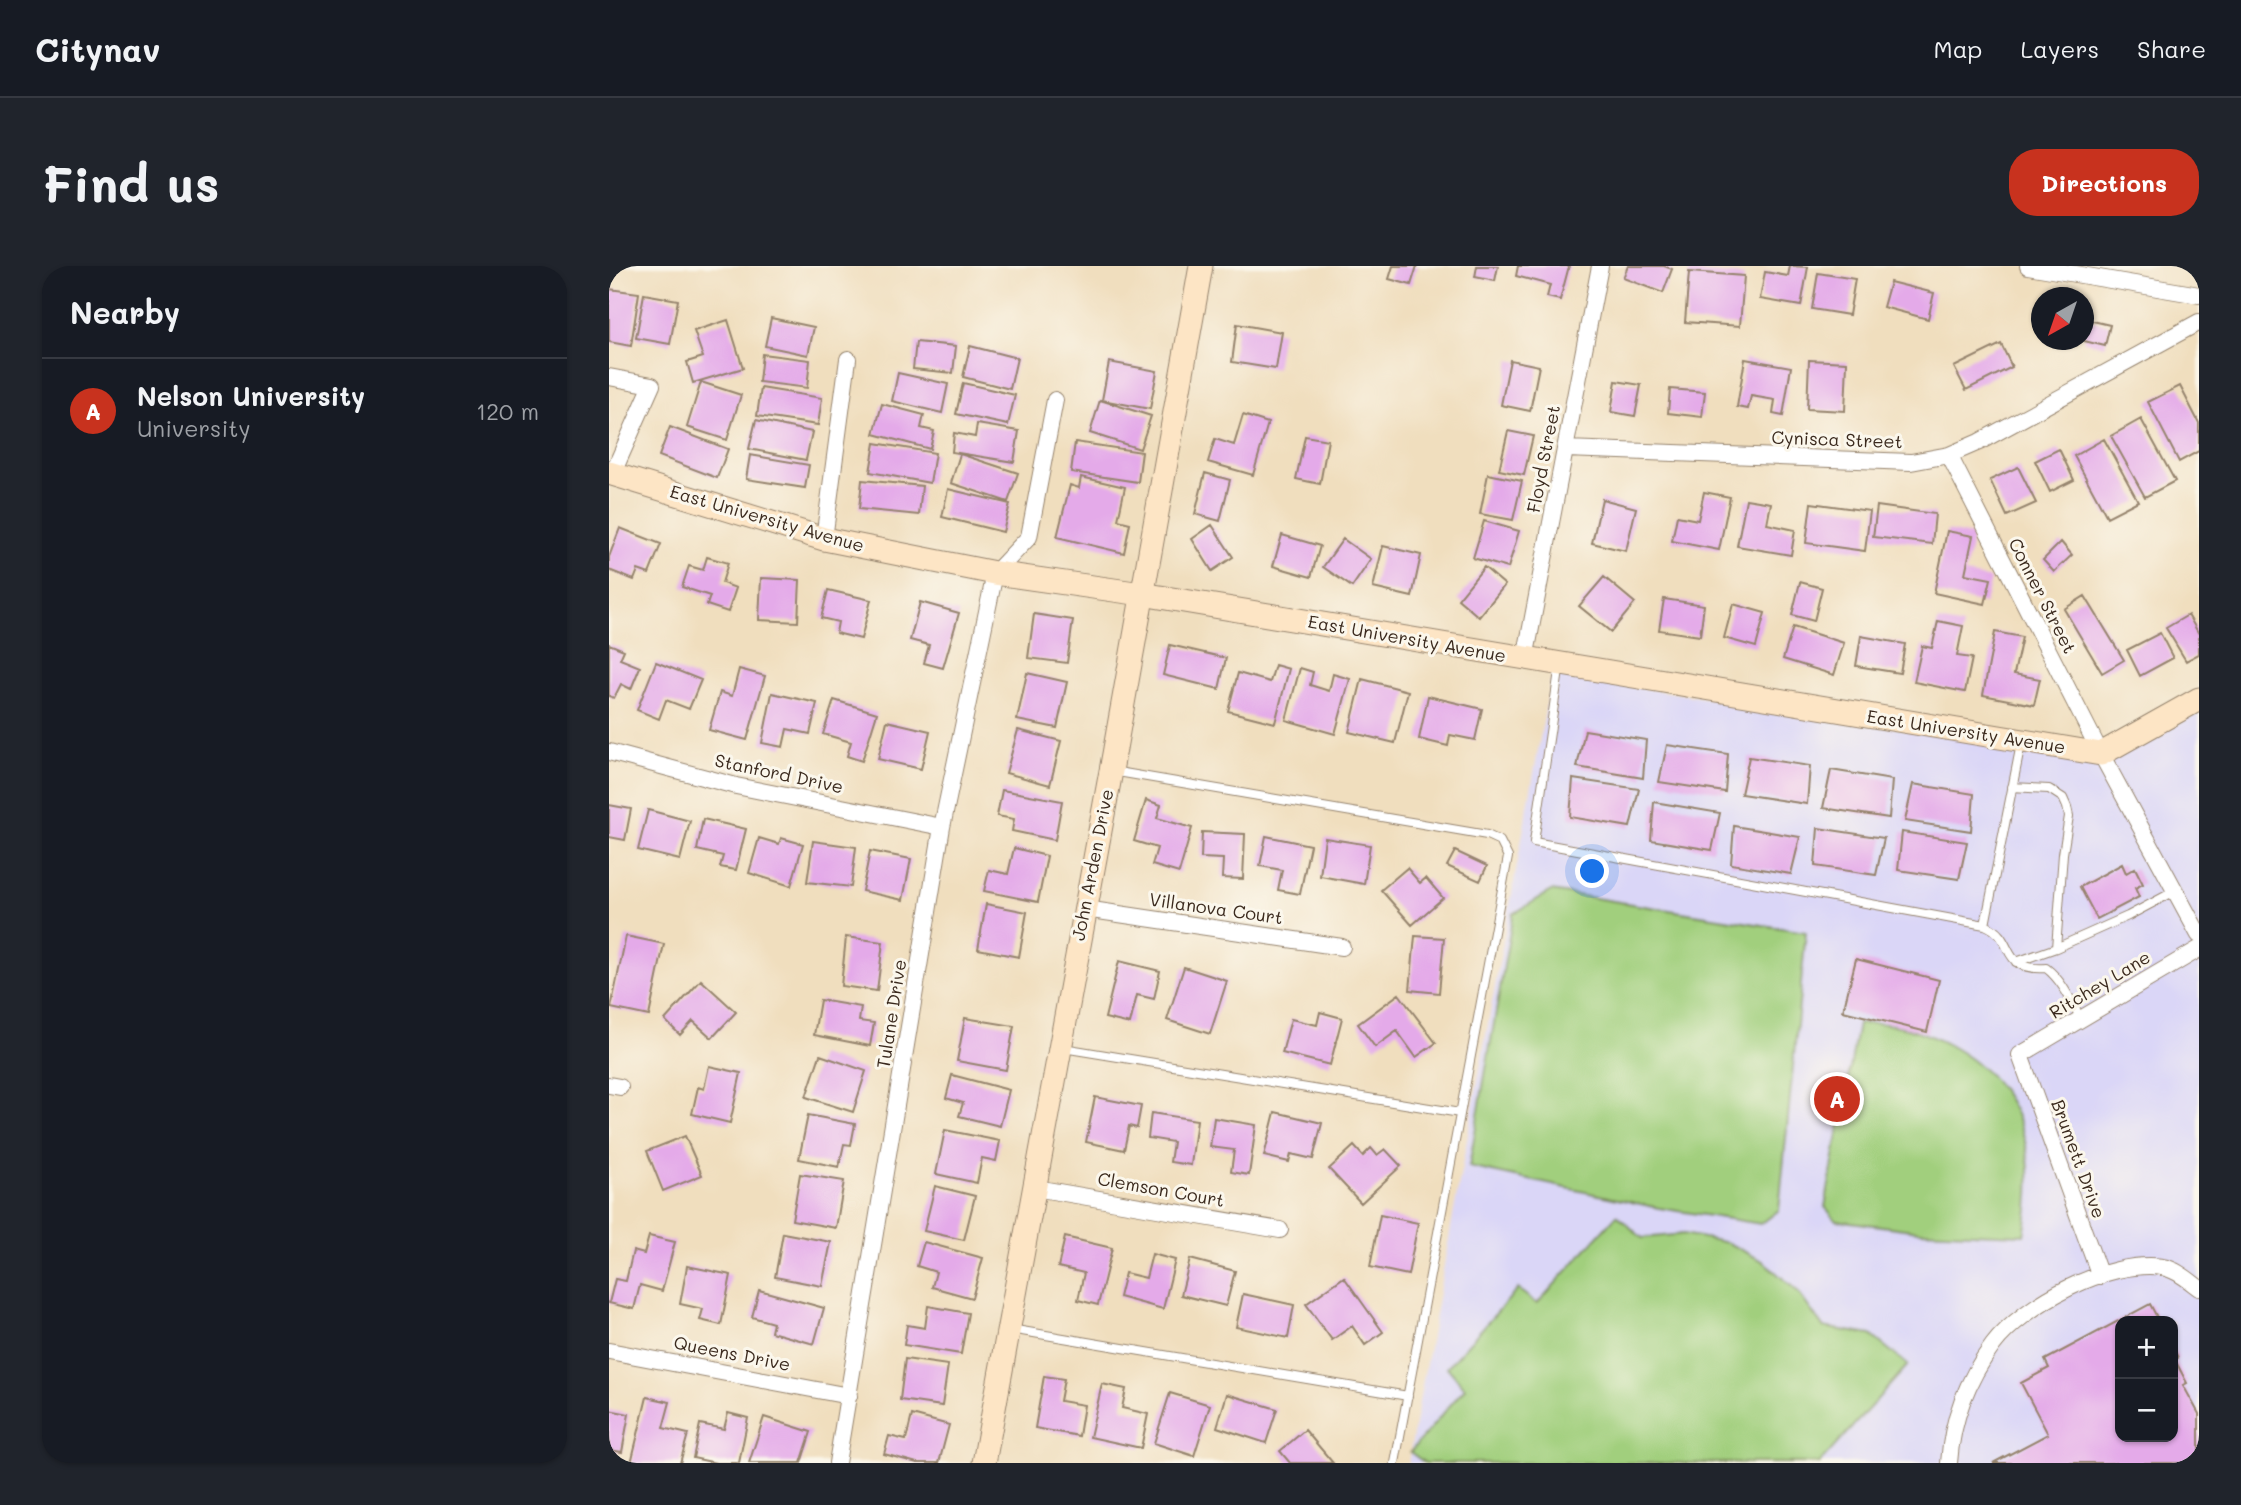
<!DOCTYPE html>
<meta charset="utf-8">
<style>
:root{--surface:#171b24;--page:#20242c;--text:#f1f3f6;--muted:#9ea1a6;--line:#363941;--accent:#c8321e}
body{margin:0;font-family:Mali,sans-serif;background:var(--page);color:var(--text)}
.controls{position:absolute;right:21px;bottom:21px;display:grid;overflow:hidden;border-radius:14px;box-shadow:0 2px 5px #0004}
.controls button{width:63px;height:63px;display:grid;place-items:center;padding:0;border:0;border-bottom:2px solid var(--line);background:var(--surface);color:var(--text);font:35px sans-serif}
.compass{position:absolute;left:1422px;top:21px;width:63px;height:63px;border-radius:50%;background:var(--surface);box-shadow:0 2px 5px #0004;rotate:220deg}
.you{position:absolute;left:984px;top:606px;width:24px;height:24px;margin:-18px;border:5px solid #fff;border-radius:50%;background:#1a73e8;box-shadow:0 0 0 10px #1a73e833}
.badge{display:grid;place-items:center;width:46px;height:46px;border-radius:50%;background:var(--accent);color:#fff;font-size:23px;font-weight:700}
.pin{position:absolute;translate:-50% -50%;border:4px solid #fff;box-shadow:0 2px 7px #0006}
.list{margin:0;padding:0;list-style:none}
h2{display:flex;justify-content:space-between;align-items:center;height:91px;margin:0;padding:0 28px;font-size:30px}
h2 small{font-size:23px;font-weight:400;color:var(--muted)}
.list li{display:grid;grid-template-columns:46px 1fr auto;gap:21px;align-items:center;box-sizing:border-box;height:105px;padding:0 28px;border-top:2px solid var(--line)}
.list b{display:block;font-size:26px;white-space:nowrap}
.list p{margin:0;font-size:23px;white-space:nowrap;color:var(--muted)}
.list em{font-size:23px;font-style:normal;color:var(--muted)}
.map{position:relative;flex:none;width:1590px;height:1197px;overflow:hidden;border-radius:28px}
header{display:flex;align-items:center;gap:42px;box-sizing:border-box;height:98px;padding:0 35px;background:var(--surface);border-bottom:2px solid var(--line)}
header strong{font-size:33px}
nav{display:flex;gap:38px;margin-inline-start:auto;font-size:24px}
.intro{display:flex;align-items:center;justify-content:space-between;box-sizing:border-box;height:168px;padding:0 42px}
h1{margin:0;font-size:49px}
.button{padding:18px 32px;border-radius:28px;background:var(--accent);color:#fff;font-size:24px;font-weight:700}
main{display:flex;gap:42px;padding:0 42px}
aside{flex:1;background:var(--surface);border-radius:28px;box-shadow:0 2px 5px #0004}
.map>svg:first-child{display:block}
</style>
<header>
<strong>Citynav</strong>
<nav><a>Map</a><a>Layers</a><a>Share</a></nav>
</header>
<div class="intro"><h1>Find us</h1><a class="button">Directions</a></div>
<main>
<aside>
<h2>Nearby<small></small></h2>
<ul class="list">
<li><span class="badge">A</span><div><b>Nelson University</b><p>University</p></div><em>120 m</em></li>
</ul>
</aside>
<div class="map">
<svg width="1590" height="1197" viewBox="0 0 1590 1197">
<rect width="100%" height="100%" fill="#fbf7ec"/>
<filter id="ink" filterUnits="userSpaceOnUse"><feTurbulence type="fractalNoise" baseFrequency=".0143" numOctaves="2"/><feDisplacementMap in="SourceGraphic" scale="14" xChannelSelector="R" yChannelSelector="G"/><feConvolveMatrix kernelMatrix="1 2 1 2 8 2 1 2 1" color-interpolation-filters="sRGB"/></filter>
<filter id="wash" filterUnits="userSpaceOnUse"><feTurbulence type="fractalNoise" baseFrequency=".00686" numOctaves="4" result="noise"/><feDisplacementMap in="SourceGraphic" scale="28" xChannelSelector="R" yChannelSelector="G"/><feGaussianBlur stdDeviation="1.57" result="paint"/><feColorMatrix in="noise" values="0 0 0 0 0 0 0 0 0 0 0 0 0 0 0 0 0 1.4 0 .05"/><feComposite in="paint" operator="in"/></filter>
<g filter="url(#wash)">
<rect width="100%" height="100%" fill="#f0debe"/>
<path fill="#dad6f7" fill-rule="evenodd" d="M943,408L1499,495L1590,446V1197H799ZM1511,1055H1564V1171H1511Z"/>
<path fill="#a1cf7d" stroke="#6e7c4e" stroke-width="2" d="M942,625L1197,666L1170,944L1152,958L1050,942L860,901L904,648Z
M1268,757C1295,759 1321,768 1345,782C1416,823 1430,892 1415,969L1310,965L1227,954L1216,941L1249,758Z
M1008,949L1033,972L1075,968L1119,977L1154,995L1188,1025L1214,1061L1262,1069L1299,1099L1211,1197H816L801,1186L856,1122L838,1101L909,1023L928,1038Z"/>
<g id="blocks">
<path fill="#e4aae9" d="M784,0H808L802,19L780,13Z
M868,0H889L886,15L866,11Z
M909,0H960L951,34L938,31L941,19L907,10Z
M1019,0H1055L1063,3L1054,27L1014,12Z
M1181,0L1199,1L1192,40L1151,33L1156,6L1179,10Z
M1080,6L1135,10L1131,60L1076,56Z
M1209,7L1246,13L1240,49L1203,43Z
M1281,16L1325,27L1319,53L1274,41Z
M0,23L30,27L22,80L0,76Z
M35,28L69,34L61,78L27,72Z
M162,52L205,61L199,89L156,80Z
M1475,53L1501,59L1496,80L1475,75Z
M119,54L134,102L84,117L78,96L94,91L85,65Z
M628,58L673,66L667,103L623,96Z
M307,76L347,80L344,107L304,103Z
M1392,78L1403,101L1357,124L1345,101Z
M361,80L408,92L401,123L354,111Z
M153,88L201,94L198,122L150,116Z
M1136,93L1182,101L1174,150L1164,148L1166,134L1142,130L1139,143L1128,141Z
M901,94L930,100L921,145L892,139Z
M1200,94L1238,96L1236,145L1198,143Z
M500,96L548,105L541,143L493,134Z
M289,107L339,118L333,147L283,135Z
M1007,115L1032,119L1026,150L1002,146Z
M92,116L132,129L118,174L78,161Z
M354,117L406,129L399,159L347,148Z
M1571,120L1590,157V185L1570,196L1539,136Z
M152,122L213,132L209,159L148,150Z
M1061,123L1096,126L1093,151L1059,147Z
M491,134L542,150L531,183L481,167Z
M273,138L315,149L312,162L325,165L321,183L265,168Z
M634,149L659,157L644,209L599,196L606,173L625,179Z
M1532,153L1566,215L1536,231L1502,170Z
M147,154L203,166L197,194L140,183Z
M368,158L410,165L405,196L343,186L345,167L366,171Z
M61,161L119,183L108,212L50,190Z
M899,165L924,170L915,209L890,204Z
M696,170L719,174L711,218L687,213Z
M1495,173L1529,235L1498,251L1465,190Z
M466,176L533,186L529,216L462,206Z
M266,177L326,187L321,217L261,206Z
M1450,183L1465,214L1441,226L1426,195Z
M351,188L409,207L399,236L342,217Z
M141,189L200,199L196,222L137,213Z
M1409,201L1427,237L1398,250L1381,214Z
M596,207L621,214L611,255L586,248Z
M879,208L913,215L904,254L871,248Z
M472,211L516,221L509,254L521,257L515,287L448,271L461,219L470,222Z
M253,214L313,220L310,249L250,243Z
M339,223L401,238L394,266L333,251Z
M1095,226L1121,231L1110,284L1063,275L1068,250L1089,254Z
M993,233L1027,242L1017,285L983,277Z
M1137,233L1162,237L1158,258L1186,264L1182,289L1128,280Z
M1202,237L1261,245L1256,285L1197,277Z
M1268,240L1326,248L1323,278L1264,271Z
M875,255L910,265L899,302L864,292Z
M603,259L624,291L603,305L583,273Z
M11,262L52,278L40,308L29,304L25,314L0,304V291Z
M1338,265L1364,270L1356,308L1382,313L1376,338L1325,327Z
M673,269L711,280L702,311L664,300Z
M734,273L762,293L743,321L714,301Z
M1452,276L1463,289L1445,306L1434,294Z
M774,280L812,289L803,331L764,322Z
M98,291L119,297L113,317L127,322L119,346L98,339L101,330L73,321L80,300L94,304Z
M875,301L896,319L870,351L849,333Z
M995,311L1026,337L1002,366L970,340Z
M152,312L191,314L189,356L150,354Z
M1191,316L1213,322L1205,355L1183,349Z
M219,324L262,334L252,373L227,367L229,356L212,352Z
M1476,330L1515,394L1493,407L1455,343Z
M1055,333L1095,339L1091,370L1050,364Z
M311,336L350,347L334,402L315,397L320,379L301,374Z
M1124,338L1156,347L1147,381L1115,372Z
M425,348L464,354L458,397L419,392Z
M1579,349L1590,368V388L1577,395L1557,362Z
M1329,355L1354,360L1348,390L1363,392L1356,426L1305,416L1313,380L1323,382Z
M1184,361L1235,377L1225,409L1174,393Z
M1386,366L1413,371L1405,408L1431,413L1425,439L1374,429Z
M1551,367L1564,392L1531,410L1518,384Z
M1252,370L1296,378L1291,407L1247,400Z
M0,378L15,384L11,393L31,401L22,423L12,418L5,432L0,430Z
M561,379L617,392L610,423L554,409Z
M47,396L92,414L80,443L57,434L50,453L28,444Z
M666,399L680,403L666,457L619,445L629,407L661,416Z
M691,402L704,406L701,419L720,425L724,408L741,413L726,468L677,454Z
M130,403L156,410L138,474L100,464L111,426L123,430Z
M418,407L458,416L448,462L408,454Z
M753,413L799,425L786,477L740,466Z
M163,427L208,437L201,468L178,463L174,481L153,477Z
M819,430L873,443L866,474L841,469L839,480L810,473Z
M225,434L268,447L253,495L238,490L242,476L214,468Z
M278,455L321,465L312,503L269,493Z
M409,464L452,475L441,519L397,507Z
M976,464L1037,474L1034,512L968,501Z
M1058,479L1119,488L1116,526L1050,516Z
M1140,491L1201,500L1198,538L1132,528Z
M1222,504L1283,514L1280,552L1214,542Z
M964,513L1030,523L1021,561L961,551Z
M1304,518L1365,528L1362,565L1296,555Z
M393,524L453,535L446,574L403,565L405,553L388,550Z
M537,534L552,539L548,552L583,562L570,607L543,599L548,582L525,575Z
M1045,536L1111,547L1103,584L1042,574Z
M0,539L22,543L16,574L0,571Z
M39,544L81,555L71,594L29,584Z
M94,553L137,563L127,604L111,601L114,590L88,584Z
M1125,560L1191,571L1182,608L1122,598Z
M1209,562L1275,572L1267,609L1206,600Z
M593,566L636,568L634,613L613,612L614,593L592,592Z
M1293,566L1358,576L1350,613L1289,604Z
M657,570L701,579L691,628L669,624L673,604L651,600Z
M150,572L170,578L172,572L194,578L182,620L140,607Z
M716,572L761,579L755,618L711,610Z
M204,575L247,581L242,621L198,616Z
M405,582L438,590L429,636L375,625L380,604L399,608Z
M261,585L302,593L294,634L253,625Z
M846,585L878,600L871,615L838,600Z
M1513,598L1517,607L1526,602L1534,618L1526,622L1530,631L1488,653L1471,621Z
M798,602L811,617L817,612L834,632L803,659L772,624Z
M377,638L418,646L410,691L369,683Z
M17,670L55,678L40,750L2,742Z
M806,670L835,672L830,727L801,724Z
M237,671L274,676L268,725L232,720Z
M1247,693L1330,714L1318,766L1234,745Z
M510,695L551,705L545,733L528,729L521,758L496,752Z
M575,701L618,715L601,768L558,754Z
M92,714L127,746L103,772L84,755L71,769L56,754Z
M790,728L827,777L807,791L788,765L766,781L749,758Z
M211,734L252,741L250,755L265,757L261,780L205,769Z
M711,746L733,752L721,799L673,787L682,753L708,759Z
M356,752L405,760L397,804L348,795Z
M211,789L257,805L244,846L197,831Z
M100,800L132,807L121,857L83,848L89,821L95,823Z
M343,809L400,824L391,860L350,850L354,837L337,832Z
M486,831L532,840L528,862L520,860L515,884L477,876Z
M666,846L713,857L704,893L682,888L680,896L655,890Z
M542,847L588,854L582,899L561,896L564,876L539,872Z
M199,849L246,858L242,879L235,878L230,901L190,893Z
M605,852L647,859L640,909L622,906L625,884L601,881Z
M336,864L391,875L387,895L373,892L368,917L327,908Z
M76,870L93,909L54,925L38,885Z
M745,880L754,890L762,882L768,889L776,883L792,900L752,937L720,903Z
M191,908L235,915L227,962L183,954Z
M326,920L366,930L355,974L315,965Z
M771,949L809,957L799,1009L761,1001Z
M174,967L222,976L213,1020L166,1011Z
M40,970L66,976L53,1025L31,1019L25,1043L0,1037L6,1013L17,1015L24,985L35,988Z
M456,971L503,982L489,1039L469,1034L475,1007L449,1001Z
M315,976L374,992L363,1032L323,1021L327,1006L308,1000Z
M543,988L566,994L554,1043L510,1031L516,1007L537,1012Z
M581,993L626,1005L617,1040L572,1029Z
M78,1000L122,1009L112,1059L91,1054L94,1043L71,1038Z
M735,1011L774,1066L756,1079L743,1060L723,1074L697,1038Z
M150,1024L215,1042L205,1078L162,1066L164,1057L143,1051Z
M634,1028L685,1039L679,1072L627,1061Z
M1541,1038L1550,1055H1511V1171H1564V1081L1569,1092L1566,1094L1578,1117L1574,1119L1590,1148V1197H1384L1439,1168L1412,1117L1440,1102L1436,1094Z
M319,1040L359,1047L352,1088L295,1079L298,1059L316,1062Z
M296,1093L339,1099L333,1140L291,1134Z
M435,1110L455,1113L451,1135L475,1139L470,1170L426,1162Z
M493,1118L517,1123L513,1142L539,1148L532,1182L481,1171Z
M561,1127L601,1139L585,1190L545,1177Z
M618,1128L668,1143L657,1177L608,1161Z
M38,1131L61,1136L54,1162L79,1168L71,1197H22Z
M0,1144L20,1148L13,1186L0,1184Z
M119,1147L139,1152L130,1197H107L84,1192L91,1158L115,1163Z
M303,1149L340,1159L330,1197H308L275,1188L280,1170L297,1174Z
M155,1151L202,1166L192,1197H140Z
M696,1164L724,1197H681L671,1185Z"/>
</g>
</g>
<g filter="url(#ink)">
<use href="#blocks" fill-opacity="0" stroke="#96846e" stroke-width="2"/>
<g fill="none" stroke-linecap="round" stroke-linejoin="round">
<g stroke="#96846e" stroke-width="10">
<path id="lane" d="M951,398L925,576L1376,659L1412,478
M503,505L878,569L891,575L899,591L786,1197
M1403,521L1440,523L1454,532L1458,541L1460,550L1454,588L1447,682L1407,696
M1376,659C1409,673 1388,705 1437,702C1453,714 1462,735 1472,753
M1447,682L1519,650L1566,625
M454,782L851,847
M401,1063L799,1130"/>
</g>
<g stroke="#96846e" stroke-width="18">
<path id="street" d="M1419,0L1590,29
M0,111L43,119L3,209
M957,183L1302,196L1340,189L1370,176L1590,56
M1340,189L1492,488L1590,669
M215,273L239,93
M916,393L991,0
M0,486L127,520L333,561
M476,643L733,681
M0,819L11,821
M426,922L671,964
M1491,1010L1411,789L1590,683
M0,1085L240,1130
M228,1197L333,561L386,307L420,271L446,134
M1340,1197C1343,1153 1358,1114 1384,1079C1415,1038 1500,993 1553,1001C1567,1003 1579,1014 1590,1022"/>
</g>
<g stroke="#96846e" stroke-width="25">
<path id="secondary" d="M0,207L215,273L386,307L533,328L1492,488L1590,433
M375,1197L502,505L592,0"/>
</g>
<use href="#lane" stroke="#fff" stroke-width="8"/>
<use href="#street" stroke="#fff" stroke-width="16"/>
<use href="#secondary" stroke="#fde5c5" stroke-width="23"/>
</g>
</g>
<g text-anchor="middle" stroke-width="6" stroke-linejoin="round" paint-order="stroke">
<g font-size="18" fill="#3b2a1e" stroke="#fbf7ec">
<text transform="translate(1228 174) rotate(2)" y="6">Cynisca Street</text>
<text transform="translate(935 193) rotate(-79)" y="6">Floyd Street</text>
<text transform="translate(158 253) rotate(16)" y="6">East University Avenue</text>
<text transform="translate(1433 330) rotate(63)" y="6">Conner Street</text>
<text transform="translate(798 373) rotate(10)" y="6">East University Avenue</text>
<text transform="translate(1357 466) rotate(9)" y="6">East University Avenue</text>
<text transform="translate(170 508) rotate(12)" y="6">Stanford Drive</text>
<text transform="translate(484 599) rotate(-79)" y="6">John Arden Drive</text>
<text transform="translate(607 643) rotate(8)" y="6">Villanova Court</text>
<text transform="translate(1491 719) rotate(-31)" y="6">Ritchey Lane</text>
<text transform="translate(283 748) rotate(-81)" y="6">Tulane Drive</text>
<text transform="translate(1469 893) rotate(70)" y="6">Brumett Drive</text>
<text transform="translate(552 924) rotate(10)" y="6">Clemson Court</text>
<text transform="translate(123 1088) rotate(11)" y="6">Queens Drive</text>
</g>
</g>
</svg>
<div class="controls">
<button>+</button>
<button>−</button>
</div>
<svg class="compass" viewBox="-18 -18 36 36"><path d="M0-13l5 13h-10z" fill="#e53935"/><path d="M0 13l5-13h-10z" fill="#9ea1a6"/></svg>
<div class="you"></div>
<div class="pin badge" style="left:1228px;top:833px">A</div>
</div>
</main>
